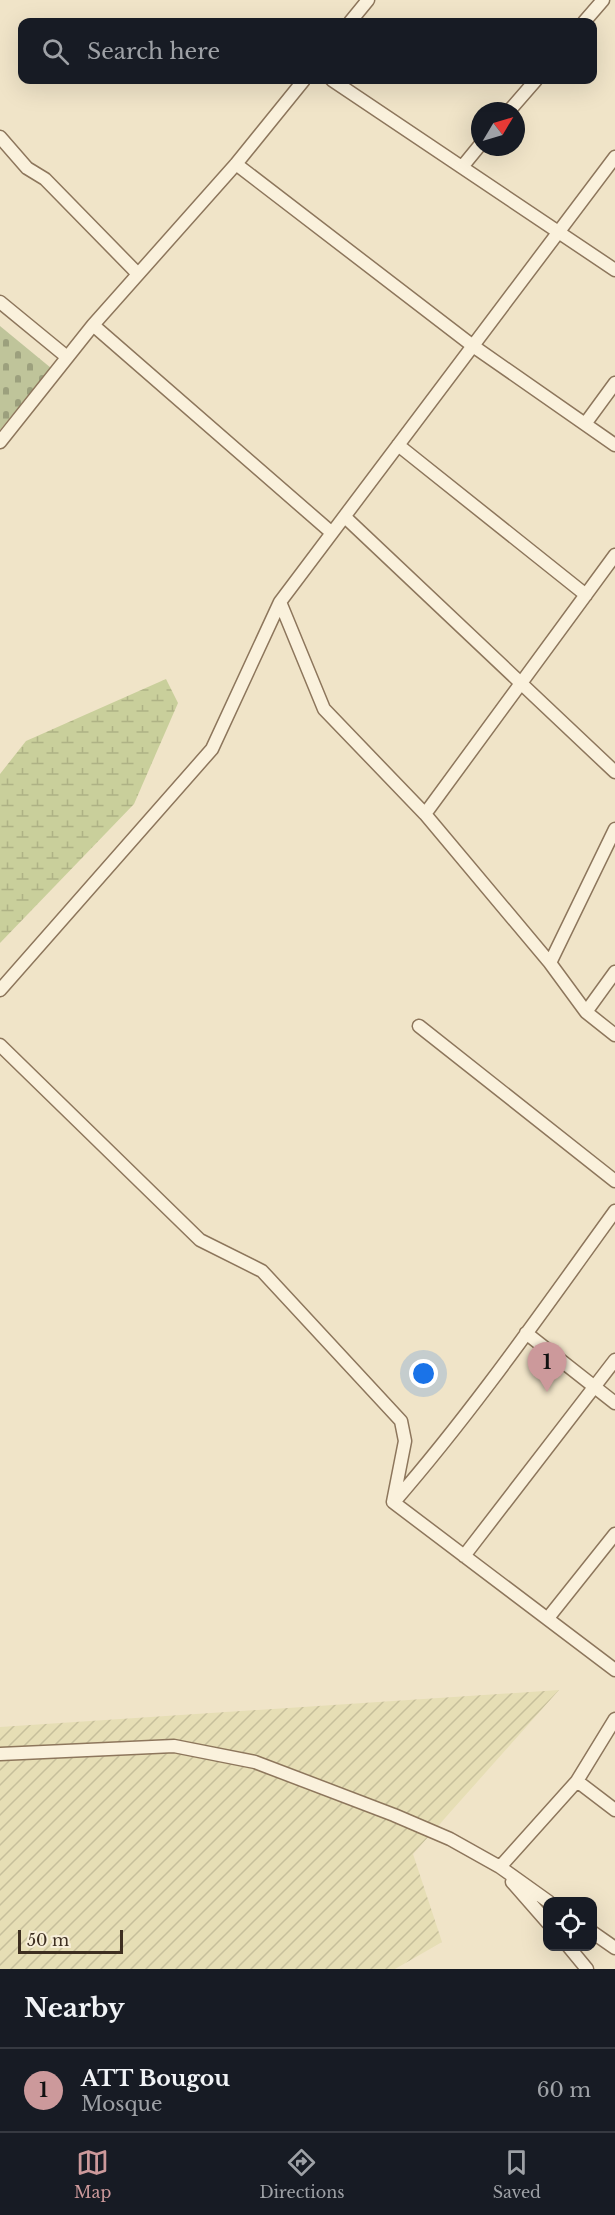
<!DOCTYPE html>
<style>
:root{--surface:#171b24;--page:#242831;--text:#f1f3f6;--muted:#9ea1a6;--line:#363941;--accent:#cc999b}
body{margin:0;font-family:"Libre Baskerville",serif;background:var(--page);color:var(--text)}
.controls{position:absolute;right:18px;bottom:18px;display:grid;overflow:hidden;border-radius:12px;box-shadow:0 6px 24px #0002}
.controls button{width:54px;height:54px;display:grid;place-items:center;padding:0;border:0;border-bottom:2px solid var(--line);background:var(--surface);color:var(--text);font:30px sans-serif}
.compass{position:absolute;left:471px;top:102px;width:54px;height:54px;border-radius:50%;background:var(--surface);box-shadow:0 6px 24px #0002;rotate:52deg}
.scale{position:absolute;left:18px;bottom:15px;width:105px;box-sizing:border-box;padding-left:6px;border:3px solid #3d2e20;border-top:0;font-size:16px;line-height:21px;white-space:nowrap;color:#3d2e20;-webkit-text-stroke:4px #f7eed8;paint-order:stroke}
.you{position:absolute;left:424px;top:1374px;width:21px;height:21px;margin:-15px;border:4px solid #fff;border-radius:50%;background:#1a73e8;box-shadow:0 0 0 9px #1a73e833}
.badge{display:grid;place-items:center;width:39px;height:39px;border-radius:50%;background:var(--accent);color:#111;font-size:20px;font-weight:700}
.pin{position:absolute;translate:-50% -50px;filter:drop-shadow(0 2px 3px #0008)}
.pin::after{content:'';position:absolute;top:32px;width:21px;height:18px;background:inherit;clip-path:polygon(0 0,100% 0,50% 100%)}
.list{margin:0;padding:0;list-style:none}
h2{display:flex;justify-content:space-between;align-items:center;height:78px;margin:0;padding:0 24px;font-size:26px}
h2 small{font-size:20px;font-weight:400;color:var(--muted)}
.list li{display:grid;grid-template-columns:39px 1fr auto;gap:18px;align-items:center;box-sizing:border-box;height:84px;padding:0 24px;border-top:2px solid var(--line)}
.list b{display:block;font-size:22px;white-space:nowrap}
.list p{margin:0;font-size:20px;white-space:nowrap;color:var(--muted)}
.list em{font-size:20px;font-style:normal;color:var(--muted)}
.icon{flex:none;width:33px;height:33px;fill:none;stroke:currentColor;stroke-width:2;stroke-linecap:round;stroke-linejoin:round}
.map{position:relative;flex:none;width:615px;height:1969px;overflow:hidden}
.search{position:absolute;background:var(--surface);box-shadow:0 6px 24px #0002;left:18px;right:18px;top:18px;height:66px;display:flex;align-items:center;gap:15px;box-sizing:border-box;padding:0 21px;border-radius:12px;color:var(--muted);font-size:22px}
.sheet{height:162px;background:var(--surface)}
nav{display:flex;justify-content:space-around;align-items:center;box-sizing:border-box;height:84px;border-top:2px solid var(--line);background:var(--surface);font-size:16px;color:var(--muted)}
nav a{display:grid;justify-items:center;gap:3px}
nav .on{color:var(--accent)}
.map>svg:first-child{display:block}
</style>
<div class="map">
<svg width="615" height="1969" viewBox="0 0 615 1969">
<defs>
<pattern id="farmland-furrows" width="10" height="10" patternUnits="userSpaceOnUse" patternTransform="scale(1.5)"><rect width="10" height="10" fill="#e6deb5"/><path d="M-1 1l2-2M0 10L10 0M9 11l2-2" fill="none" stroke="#c6bf9b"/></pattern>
<pattern id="wetland-marsh" width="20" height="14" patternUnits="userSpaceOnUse" patternTransform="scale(1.5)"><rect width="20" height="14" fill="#c9cf9b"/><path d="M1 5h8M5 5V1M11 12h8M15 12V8" fill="none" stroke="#aeb285"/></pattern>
<pattern id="cemetery-stones" width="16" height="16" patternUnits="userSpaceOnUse" patternTransform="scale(1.5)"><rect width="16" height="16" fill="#bfc49a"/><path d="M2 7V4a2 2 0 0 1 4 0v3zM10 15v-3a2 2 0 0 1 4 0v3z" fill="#9ca07d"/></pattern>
</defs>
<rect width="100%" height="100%" fill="#f0e4c8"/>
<path fill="url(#farmland-furrows)" d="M559,1690L413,1854L442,1942L395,1969H0V1727Z"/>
<path fill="url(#wetland-marsh)" d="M166,679L178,703L134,804L0,943V774L26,741Z"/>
<path fill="url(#cemetery-stones)" d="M0,326L51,368L0,430Z"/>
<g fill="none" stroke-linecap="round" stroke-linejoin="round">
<g stroke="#8d765c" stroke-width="15">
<path id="minor" d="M350,22L368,0
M584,22L603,0
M332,80L615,270
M509,111L536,80
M0,137L27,168L45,179L138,274
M236,164L473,346L615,445
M462,167L480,145
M0,302L67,357
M93,325L332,533
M585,424L615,383
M0,442L93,325L236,164L304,80
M398,445L586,595
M345,517L615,772
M280,602L324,709L425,814L550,963L586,1012L615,1035
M425,814L615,555
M550,963L615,829
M0,990L212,749L280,602L615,157
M586,1012L615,972
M419,1026L615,1181
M0,1045L200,1240L262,1271L401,1421L405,1441L393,1502L615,1670
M526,1333L615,1403
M394,1502C474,1410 544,1309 615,1211
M464,1556L615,1360
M548,1618L615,1534
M0,1754L174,1746L255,1762L394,1815L450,1839L500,1867L549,1902
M577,1781L615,1810
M500,1867L577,1781L615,1719
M512,1882L548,1923
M592,1932L615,1948
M568,1946L587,1969"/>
</g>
<use href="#minor" stroke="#faf1dc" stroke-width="12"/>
</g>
</svg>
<div class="controls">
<button><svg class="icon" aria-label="locate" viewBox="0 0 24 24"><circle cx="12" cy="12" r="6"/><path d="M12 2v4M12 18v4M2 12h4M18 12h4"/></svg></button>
</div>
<svg class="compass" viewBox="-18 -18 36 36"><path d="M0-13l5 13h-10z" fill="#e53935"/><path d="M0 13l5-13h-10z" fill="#9ea1a6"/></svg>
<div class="scale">50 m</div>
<div class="you"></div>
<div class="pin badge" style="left:547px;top:1392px">1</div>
<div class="search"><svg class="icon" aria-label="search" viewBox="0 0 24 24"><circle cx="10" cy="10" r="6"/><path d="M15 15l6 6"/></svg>Search here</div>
</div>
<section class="sheet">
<h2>Nearby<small></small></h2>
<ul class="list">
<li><span class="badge">1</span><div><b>ATT Bougou</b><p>Mosque</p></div><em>60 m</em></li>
</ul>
</section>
<nav>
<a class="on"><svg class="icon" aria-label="map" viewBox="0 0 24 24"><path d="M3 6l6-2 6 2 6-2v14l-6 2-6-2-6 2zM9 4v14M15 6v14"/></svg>Map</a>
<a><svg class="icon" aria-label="directions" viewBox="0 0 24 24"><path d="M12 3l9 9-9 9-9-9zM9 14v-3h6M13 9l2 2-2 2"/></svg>Directions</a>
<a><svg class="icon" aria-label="saved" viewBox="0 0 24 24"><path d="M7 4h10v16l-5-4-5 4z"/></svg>Saved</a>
</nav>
